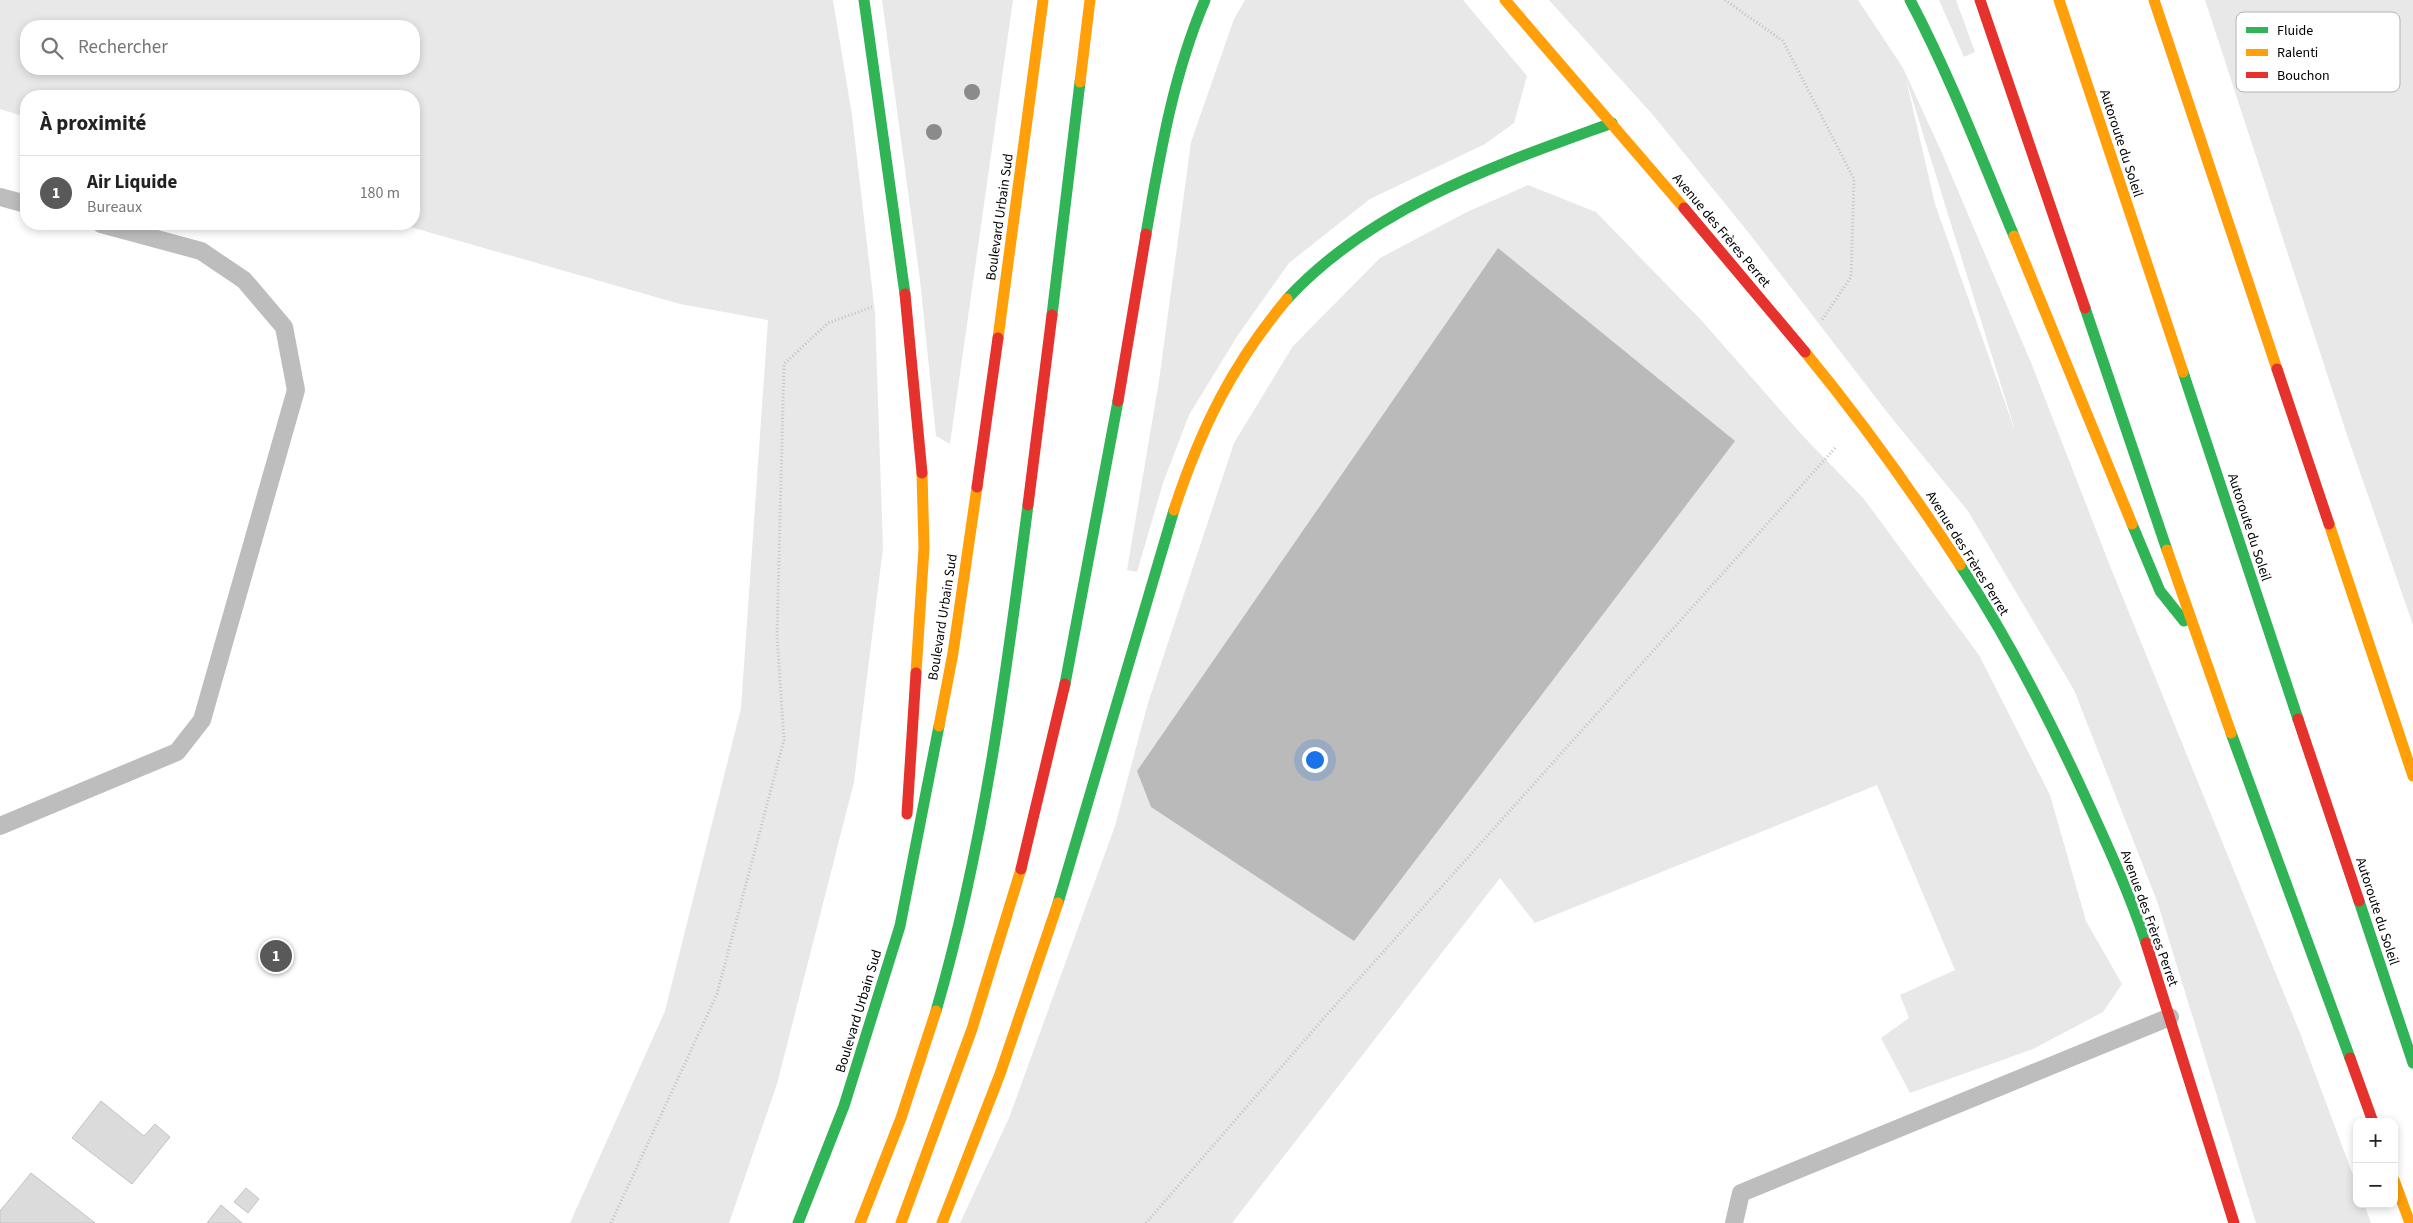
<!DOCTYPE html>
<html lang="fr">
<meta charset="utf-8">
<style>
:root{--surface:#fff;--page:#f6f6f6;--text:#222;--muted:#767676;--line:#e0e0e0;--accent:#595959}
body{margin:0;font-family:"Source Sans 3",sans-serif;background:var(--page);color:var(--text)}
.controls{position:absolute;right:15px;bottom:15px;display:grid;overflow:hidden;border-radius:10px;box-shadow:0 2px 8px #0003}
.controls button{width:45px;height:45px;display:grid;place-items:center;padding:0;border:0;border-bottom:1px solid var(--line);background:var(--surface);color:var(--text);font:25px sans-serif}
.you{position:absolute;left:1314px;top:759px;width:18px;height:18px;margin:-12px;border:4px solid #fff;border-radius:50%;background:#1a73e8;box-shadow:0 0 0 8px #1a73e833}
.badge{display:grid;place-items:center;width:32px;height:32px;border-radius:50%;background:var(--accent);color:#fff;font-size:16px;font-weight:700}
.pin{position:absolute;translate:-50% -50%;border:2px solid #fff;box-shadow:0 1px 5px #0006}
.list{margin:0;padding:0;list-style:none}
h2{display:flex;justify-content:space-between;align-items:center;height:65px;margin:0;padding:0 20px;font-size:21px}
h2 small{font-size:16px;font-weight:400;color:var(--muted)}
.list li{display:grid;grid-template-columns:32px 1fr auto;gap:15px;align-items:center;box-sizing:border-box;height:75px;padding:0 20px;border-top:1px solid var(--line)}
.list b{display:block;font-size:19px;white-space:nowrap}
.list p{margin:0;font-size:16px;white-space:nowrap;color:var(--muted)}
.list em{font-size:16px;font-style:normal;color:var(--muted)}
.icon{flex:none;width:28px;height:28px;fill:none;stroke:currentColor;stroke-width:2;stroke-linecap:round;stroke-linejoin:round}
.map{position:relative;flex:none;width:2413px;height:1223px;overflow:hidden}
.search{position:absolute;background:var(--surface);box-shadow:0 2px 8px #0003;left:20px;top:20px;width:400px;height:55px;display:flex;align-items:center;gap:12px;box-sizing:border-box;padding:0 18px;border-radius:20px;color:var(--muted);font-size:19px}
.panel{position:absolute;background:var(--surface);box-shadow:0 2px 8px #0003;left:20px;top:90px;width:400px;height:140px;border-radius:20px}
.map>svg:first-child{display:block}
</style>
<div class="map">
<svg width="2413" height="1223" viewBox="0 0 2413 1223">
<rect width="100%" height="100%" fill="#fff"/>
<path fill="#e8e8e8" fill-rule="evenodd" d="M0,0H833L852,115L875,313L883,548L854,782L777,1084L729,1223H570L665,1011L741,708L768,320L680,304L400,224H414V96H26V117L0,109ZM26,26H414V69H26Z
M882,0H1013L950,444L936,436L920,280Z
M1245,0H1463L1527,76L1514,123L1485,144L1370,199L1289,263L1238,335L1189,415L1163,483L1137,572L1127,570L1159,381L1191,142L1234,19Z
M1549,0H1858L1903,68L1942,153L2032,365L2110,566L2300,1033L2357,1186V1204H2364L2371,1223H2256L2157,901L2074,690L1968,511L1890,416L1748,232L1653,115ZM1906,79L2014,427V428L1935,204Z
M1939,0H1956L1975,52L1964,57Z
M2205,0H2413V625L2347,435Z
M1528,185L1596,212L1702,321L1803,436L1864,499L1979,655L2050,795L2086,921L2122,984L2103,1012L2033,1049L1910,1093L1881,1038L1909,1018L1900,995L1955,970L1877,785L1535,923L1500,878L1232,1223H960L1009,1118L1115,826L1148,703L1234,443L1293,346L1380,258L1467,212Z"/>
<path fill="#bababa" d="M1498,248L1735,441L1354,941L1151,807L1137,771Z"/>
<path fill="#dbdbdb" stroke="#c3c3c3" d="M101,1101L144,1136L155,1124L170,1137L132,1184L72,1138Z
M31,1173L95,1223H0V1211Z
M246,1188L259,1199L248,1213L234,1202Z
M221,1205L242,1223H207Z"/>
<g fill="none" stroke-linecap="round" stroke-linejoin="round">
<path stroke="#c2c2c2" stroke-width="3" stroke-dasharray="1 2.5" stroke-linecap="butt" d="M1725,0L1783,41L1854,179L1851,277L1822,320
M611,1223L717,994L784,740L777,636L784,364L828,323L872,307
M1146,1223L1323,1019L1836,447"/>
<path stroke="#bdbdbd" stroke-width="18" d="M0,197L26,204
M0,826L177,752L202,720L296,390L284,327L244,280L201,251L101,224
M1734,1223L1741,1193L2170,1017"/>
<path stroke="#30b455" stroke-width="11" d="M864,0L905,294
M1910,0C1950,76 1981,157 2014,236
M1146,234C1160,154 1173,75 1205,0
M1287,299C1373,206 1497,165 1612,123
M2085,308L2167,550
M1052,315L1080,82
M2183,372L2298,719
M2132,524L2160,591L2184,621
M1960,565C2007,637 2047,714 2083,792C2106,842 2129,892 2146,943
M1065,684L1118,401
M2231,733L2350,1058
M2359,901L2413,1063
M1058,903L1174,510
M936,1011C984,846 1006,675 1028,505
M798,1223L844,1106L900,926L939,726"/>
<path stroke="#ff9f0a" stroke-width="11" d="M1505,0L1684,208
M2059,0L2183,372
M2154,0L2277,369
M1080,82L1090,0
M2014,236L2132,524
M998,338L1043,0
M1805,352C1861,420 1912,491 1960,565
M1174,510C1201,428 1232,365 1287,299
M2329,524L2413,776
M2167,550L2231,733
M916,673L924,548L922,473
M939,726L953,653L977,487
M2394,1180L2410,1223
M860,1223L901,1118L936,1011
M901,1223L972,1029L1021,869
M942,1223L1000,1074L1058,903"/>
<path stroke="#e5322d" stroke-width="11" d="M1980,0L2085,308
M1684,208L1805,352
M905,294L922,473
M2277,369L2329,524
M1118,401L1146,234
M977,487L998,338
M1028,505L1052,315
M2298,719L2359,901
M907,814L916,673
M1021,869L1065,684
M2146,943L2234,1223
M2350,1058L2373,1122"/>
</g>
<g fill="#8b8b8b">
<circle cx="972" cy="92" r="8"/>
<circle cx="934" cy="132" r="8"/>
</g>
<g text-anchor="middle" stroke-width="5" stroke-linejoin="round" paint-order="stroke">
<g font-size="14" fill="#000" stroke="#fff">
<text transform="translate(2122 143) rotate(72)" y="5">Autoroute du Soleil</text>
<text transform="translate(999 217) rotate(-82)" y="5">Boulevard Urbain Sud</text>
<text transform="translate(1722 230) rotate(50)" y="5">Avenue des Frères Perret</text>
<text transform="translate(2250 527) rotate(72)" y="5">Autoroute du Soleil</text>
<text transform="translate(1968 553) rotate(58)" y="5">Avenue des Frères Perret</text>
<text transform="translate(942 617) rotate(-81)" y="5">Boulevard Urbain Sud</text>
<text transform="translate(2378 911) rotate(72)" y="5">Autoroute du Soleil</text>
<text transform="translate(2150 918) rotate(70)" y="5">Avenue des Frères Perret</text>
<text transform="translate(858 1011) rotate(-73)" y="5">Boulevard Urbain Sud</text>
</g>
</g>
<rect x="2236" y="12" width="164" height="80" rx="8" fill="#fff" stroke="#b2b2b2" stroke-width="1"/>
<rect x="2246" y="27" width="22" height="6" fill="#30b455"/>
<rect x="2246" y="49" width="22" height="7" fill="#ff9f0a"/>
<rect x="2246" y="72" width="22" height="6" fill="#e5322d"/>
<g font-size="14" fill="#000">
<text x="2277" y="35">Fluide</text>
<text x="2277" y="57">Ralenti</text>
<text x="2277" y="80">Bouchon</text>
</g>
</svg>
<div class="controls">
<button>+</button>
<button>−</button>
</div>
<div class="you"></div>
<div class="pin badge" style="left:276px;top:956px">1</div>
<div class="search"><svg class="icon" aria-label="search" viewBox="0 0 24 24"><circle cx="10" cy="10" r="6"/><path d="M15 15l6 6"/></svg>Rechercher</div>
<section class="panel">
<h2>À proximité<small></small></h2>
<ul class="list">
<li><span class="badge">1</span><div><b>Air Liquide</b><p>Bureaux</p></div><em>180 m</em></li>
</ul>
</section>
</div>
